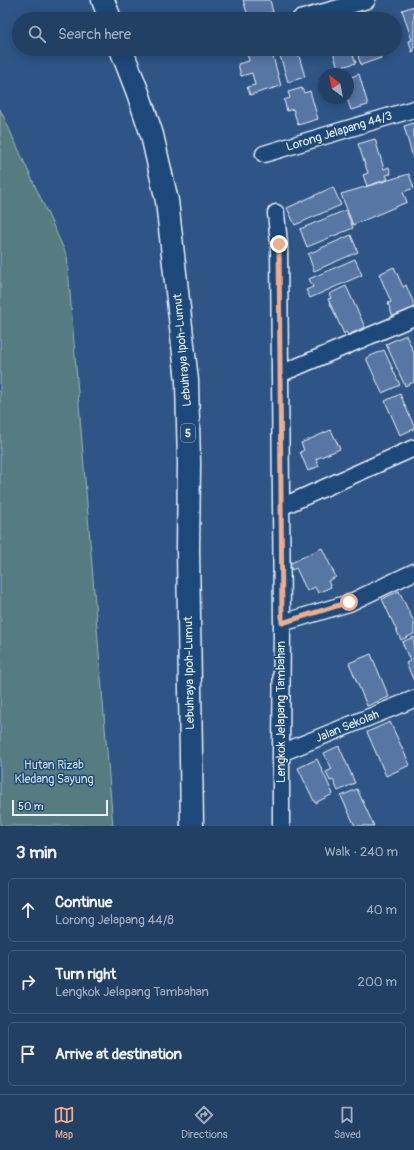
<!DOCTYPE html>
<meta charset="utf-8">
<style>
:root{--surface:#224064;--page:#2e4b6d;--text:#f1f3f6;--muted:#a2afbf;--line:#3f5978;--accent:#eead8d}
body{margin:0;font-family:Pangolin,sans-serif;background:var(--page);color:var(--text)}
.compass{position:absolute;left:318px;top:68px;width:36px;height:36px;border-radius:50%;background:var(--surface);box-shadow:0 2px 10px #0003;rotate:328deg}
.scale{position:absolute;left:12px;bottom:10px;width:96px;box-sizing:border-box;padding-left:4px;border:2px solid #e8f1f8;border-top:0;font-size:11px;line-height:14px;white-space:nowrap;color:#e8f1f8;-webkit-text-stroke:3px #1f4a7a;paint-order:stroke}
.stop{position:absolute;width:12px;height:12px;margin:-9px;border:3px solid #eead8d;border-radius:50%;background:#fff}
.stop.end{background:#eead8d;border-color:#fff;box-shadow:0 1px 4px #0008}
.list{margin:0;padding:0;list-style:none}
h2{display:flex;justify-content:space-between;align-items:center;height:52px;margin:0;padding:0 16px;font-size:17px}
h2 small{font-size:13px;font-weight:400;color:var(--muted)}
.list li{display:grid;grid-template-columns:26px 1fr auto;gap:12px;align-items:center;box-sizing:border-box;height:64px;margin:0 8px 8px;padding:0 8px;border:1px solid var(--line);border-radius:6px}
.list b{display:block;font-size:15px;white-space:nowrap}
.list p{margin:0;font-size:13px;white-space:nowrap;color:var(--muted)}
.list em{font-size:13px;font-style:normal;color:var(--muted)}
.icon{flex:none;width:22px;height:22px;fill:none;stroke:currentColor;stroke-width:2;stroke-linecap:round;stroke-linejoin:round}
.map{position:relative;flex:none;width:414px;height:826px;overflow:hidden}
.search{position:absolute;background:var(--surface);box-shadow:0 2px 10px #0003;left:12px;right:12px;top:12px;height:44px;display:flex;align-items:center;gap:10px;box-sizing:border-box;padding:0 14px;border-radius:22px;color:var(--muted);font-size:15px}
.sheet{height:268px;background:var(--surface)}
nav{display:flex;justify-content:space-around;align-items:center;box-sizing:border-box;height:56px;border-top:1px solid var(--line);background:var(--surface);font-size:11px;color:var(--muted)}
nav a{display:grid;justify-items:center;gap:2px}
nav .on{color:var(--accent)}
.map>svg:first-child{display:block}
</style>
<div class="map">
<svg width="414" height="826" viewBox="0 0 414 826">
<rect width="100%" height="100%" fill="#2e5585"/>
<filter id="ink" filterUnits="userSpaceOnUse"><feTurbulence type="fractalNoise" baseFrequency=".025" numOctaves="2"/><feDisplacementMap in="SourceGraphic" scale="8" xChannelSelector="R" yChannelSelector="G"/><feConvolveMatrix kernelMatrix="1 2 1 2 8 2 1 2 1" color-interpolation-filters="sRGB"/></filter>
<g filter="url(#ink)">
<path fill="#567b81" stroke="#9fb6bc" d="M0,109L67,256L113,826H0Z"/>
<path fill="#5976a4" stroke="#e8f1f8" d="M243,0H270L273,12L249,19Z
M414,6V51L412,52L409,41L412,40L402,10Z
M373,14L374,19H356L368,15Z
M263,49H271L281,86L250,95L247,87L255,85L252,73L241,76L238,64L249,61L247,54Z
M278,49H297L305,77L288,82Z
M332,49H351L356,63L338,68Z
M360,49H378L381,58L361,65L356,50Z
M359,74L368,105L351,110L347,98L348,78Z
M302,88L304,93L310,91L318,119L298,125L293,109L287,111L284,100L290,98L288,92Z
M414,123V162L404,126Z
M375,139L384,169L389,167L391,174L386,175L388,179L367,186L363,175L368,173L358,144Z
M409,174L414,188L403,192L407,202L353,225L341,194Z
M333,187L341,205L295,225L287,208Z
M346,210L353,228L307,247L300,229Z
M351,235L358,252L314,271L308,254Z
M355,259L362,275L310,298L306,290L313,287L309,279Z
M394,267L403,287L406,285L414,304V308L393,317L388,303L391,302L379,274Z
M346,286L365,327L348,335L346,332L344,334L328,299L331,298L329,294Z
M406,335L414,353V382L405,386L386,344Z
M384,350L400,385L382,393L366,358Z
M400,394L414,426V429L400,435L385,401Z
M331,430L340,449L316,459L319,466L308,471L300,452L304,450L301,443Z
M322,548L336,577L328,581L331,587L318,593L315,587L307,591L296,568L292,570L289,564Z
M399,591L414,622V634L401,640L382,599Z
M414,637V681L406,663L410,661L402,642Z
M371,654L389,697L367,706L349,663Z
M390,722L410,765L386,776L367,732Z
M339,746L355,783L338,791L333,780L330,781L326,772L332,769L324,753Z
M317,759L333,794L315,803L298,768Z
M357,789L374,826H355L341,796Z"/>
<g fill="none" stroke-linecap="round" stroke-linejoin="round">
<g stroke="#e8f1f8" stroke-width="19">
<path id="minor" d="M300,19L367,0
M264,154L414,109
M276,213L279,244L280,374L282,623L281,753V826
M280,374L414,317
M281,507L414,448
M282,623L349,603L414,572
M281,753L414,699"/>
</g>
<g stroke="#e8f1f8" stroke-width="25">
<path id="highway" d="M103,0L110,19
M121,49L138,93L152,135L167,201L187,381L189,464L188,549L192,826"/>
</g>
<use href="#minor" stroke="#1f4a7a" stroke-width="16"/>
<use href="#highway" stroke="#1f4a7a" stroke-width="22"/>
</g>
</g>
<g fill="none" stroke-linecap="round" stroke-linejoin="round" filter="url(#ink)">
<path stroke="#eead8d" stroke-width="5" d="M279,244L282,623L349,602"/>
</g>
<g text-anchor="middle" stroke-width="3" stroke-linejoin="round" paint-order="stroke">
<rect fill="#1f4a7a" stroke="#acbfd2" stroke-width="1" x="181" y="424" width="14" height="18" rx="3"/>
<g font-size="11" font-weight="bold" fill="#e8f1f8">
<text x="188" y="437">5</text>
</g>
<g font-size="12" fill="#e8f1f8" stroke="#1f4a7a">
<text transform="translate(339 131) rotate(-17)" y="4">Lorong Jelapang 44/3</text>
<text transform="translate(182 350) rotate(-95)" y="4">Lebuhraya Ipoh-Lumut</text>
<text transform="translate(189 673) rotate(-91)" y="4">Lebuhraya Ipoh-Lumut</text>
<text transform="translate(281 712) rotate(-90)" y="4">Lengkok Jelapang Tambahan</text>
<text transform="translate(347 726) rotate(-22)" y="4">Jalan Sekolah</text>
</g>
<g font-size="12" fill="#d2dfe6" stroke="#1f4a7a">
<text x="54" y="769">Hutan Rizab<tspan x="54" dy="14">Kledang Sayung</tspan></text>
</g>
</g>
</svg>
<svg class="compass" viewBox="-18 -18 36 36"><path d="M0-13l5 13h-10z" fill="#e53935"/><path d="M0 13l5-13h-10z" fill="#a2afbf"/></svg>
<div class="scale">50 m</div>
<div class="stop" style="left:349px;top:602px"></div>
<div class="stop end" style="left:279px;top:244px"></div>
<div class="search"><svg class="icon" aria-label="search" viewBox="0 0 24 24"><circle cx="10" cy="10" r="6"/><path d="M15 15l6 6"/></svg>Search here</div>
</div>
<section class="sheet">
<h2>3 min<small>Walk · 240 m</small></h2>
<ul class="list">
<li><svg class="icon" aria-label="ahead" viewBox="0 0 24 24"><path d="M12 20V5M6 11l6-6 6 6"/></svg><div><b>Continue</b><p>Lorong Jelapang 44/8</p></div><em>40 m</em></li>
<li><svg class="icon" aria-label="right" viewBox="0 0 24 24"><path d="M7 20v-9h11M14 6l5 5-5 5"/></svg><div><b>Turn right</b><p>Lengkok Jelapang Tambahan</p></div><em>200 m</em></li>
<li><svg class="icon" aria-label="arrive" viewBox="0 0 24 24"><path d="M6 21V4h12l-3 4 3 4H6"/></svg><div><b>Arrive at destination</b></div></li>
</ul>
</section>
<nav>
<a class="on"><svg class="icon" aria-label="map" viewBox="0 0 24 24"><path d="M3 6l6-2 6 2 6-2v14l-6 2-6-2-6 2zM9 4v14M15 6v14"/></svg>Map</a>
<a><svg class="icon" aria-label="directions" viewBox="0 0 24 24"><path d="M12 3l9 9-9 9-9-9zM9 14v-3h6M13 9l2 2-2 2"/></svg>Directions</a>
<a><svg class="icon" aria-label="saved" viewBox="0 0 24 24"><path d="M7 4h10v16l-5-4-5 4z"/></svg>Saved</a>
</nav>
